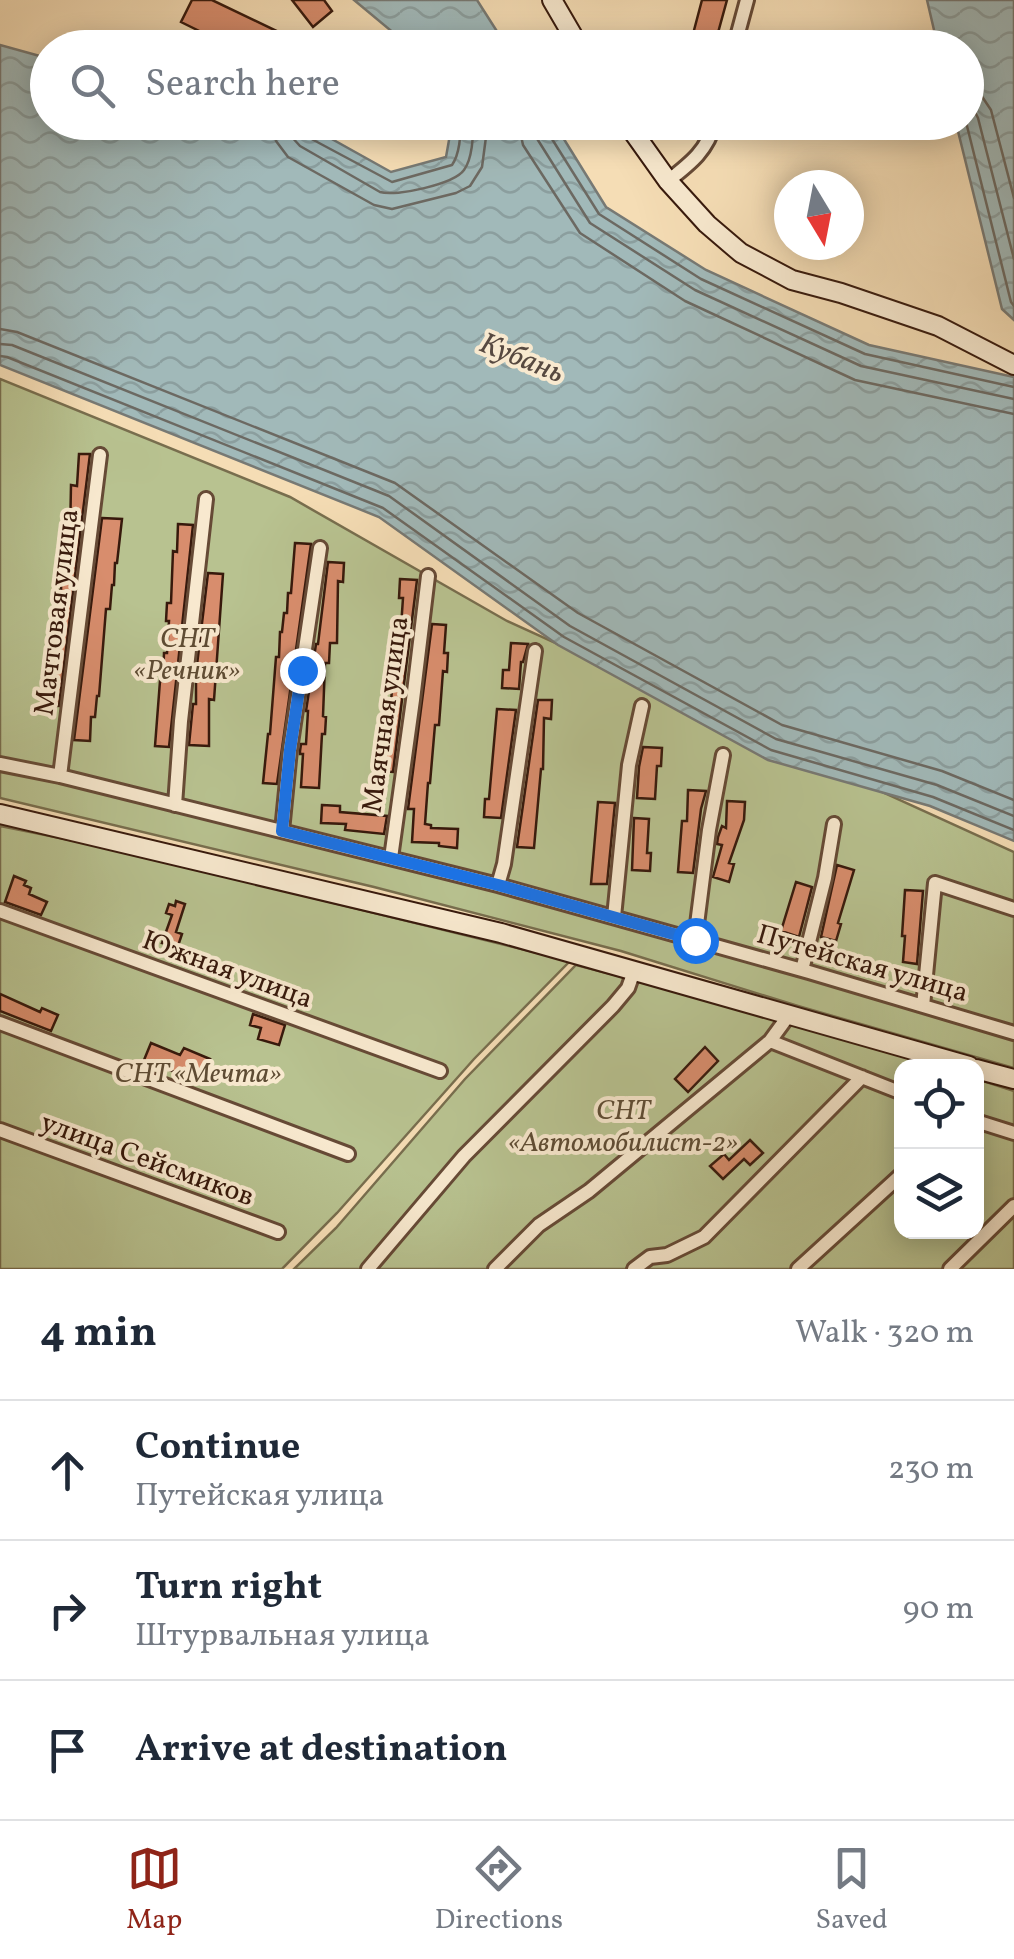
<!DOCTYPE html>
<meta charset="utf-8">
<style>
:root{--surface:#fff;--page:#f2f2f3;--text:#1f2937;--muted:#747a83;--line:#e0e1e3;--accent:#8f2418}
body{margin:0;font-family:Vollkorn,serif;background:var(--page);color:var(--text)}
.controls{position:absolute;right:30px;bottom:30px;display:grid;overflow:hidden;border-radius:20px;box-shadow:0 5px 25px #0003}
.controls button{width:90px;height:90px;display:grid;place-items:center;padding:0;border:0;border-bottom:2px solid var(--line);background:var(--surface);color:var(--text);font:50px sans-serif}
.compass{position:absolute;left:774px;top:170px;width:90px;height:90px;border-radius:50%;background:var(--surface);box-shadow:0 5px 25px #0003;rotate:170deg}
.stop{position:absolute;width:30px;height:30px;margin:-22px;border:8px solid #1a73e8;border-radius:50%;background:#fff}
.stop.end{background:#1a73e8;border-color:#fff;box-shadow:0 2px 10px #0008}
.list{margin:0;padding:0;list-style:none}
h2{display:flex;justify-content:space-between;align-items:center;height:130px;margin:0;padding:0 40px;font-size:42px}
h2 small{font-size:32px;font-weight:400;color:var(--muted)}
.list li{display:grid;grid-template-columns:65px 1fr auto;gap:30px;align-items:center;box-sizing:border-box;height:140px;padding:0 40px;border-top:2px solid var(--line)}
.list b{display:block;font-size:38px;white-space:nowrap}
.list p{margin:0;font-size:32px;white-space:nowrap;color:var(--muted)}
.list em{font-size:32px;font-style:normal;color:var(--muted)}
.icon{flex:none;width:55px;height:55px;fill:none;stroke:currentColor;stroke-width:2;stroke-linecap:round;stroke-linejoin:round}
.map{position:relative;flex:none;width:1014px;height:1269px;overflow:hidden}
.search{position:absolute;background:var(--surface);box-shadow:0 5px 25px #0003;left:30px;right:30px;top:30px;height:110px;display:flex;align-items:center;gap:25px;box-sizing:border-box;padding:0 35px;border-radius:55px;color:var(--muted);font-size:38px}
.sheet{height:550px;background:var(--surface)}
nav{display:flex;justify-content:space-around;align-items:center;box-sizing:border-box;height:140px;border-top:2px solid var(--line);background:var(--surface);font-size:28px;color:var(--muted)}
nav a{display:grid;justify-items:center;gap:5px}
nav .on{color:var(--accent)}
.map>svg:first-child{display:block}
</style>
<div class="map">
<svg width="1014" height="1269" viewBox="0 0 1014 1269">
<defs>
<pattern id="water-waves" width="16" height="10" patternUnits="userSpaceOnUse" patternTransform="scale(2.5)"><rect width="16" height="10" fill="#a1b9b9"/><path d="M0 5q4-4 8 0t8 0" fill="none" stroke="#8b9e9e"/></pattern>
</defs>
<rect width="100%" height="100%" fill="#f5ddb5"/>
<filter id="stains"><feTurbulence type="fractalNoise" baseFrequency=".002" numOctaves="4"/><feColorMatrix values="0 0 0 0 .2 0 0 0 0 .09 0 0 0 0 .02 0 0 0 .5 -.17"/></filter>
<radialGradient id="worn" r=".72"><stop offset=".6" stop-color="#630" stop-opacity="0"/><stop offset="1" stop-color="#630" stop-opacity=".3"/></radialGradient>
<path fill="#b8c290" stroke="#786e4e" stroke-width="2.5" d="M0,379L290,497L507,621L1014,852V1068L798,1006L621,951L374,887L0,798Z
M0,826L105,847L570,961L474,1059L337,1213L282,1269H0Z
M576,965L743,1008L936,1066H902V1232H976L977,1079L1014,1091V1269H294L336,1228L465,1079Z"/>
<path fill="url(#water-waves)" stroke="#777974" stroke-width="2.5" d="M354,0H477L507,47H406L401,39Z
M927,0H1014V320L1002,309L956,123L966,122V48L938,47Z
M0,45L47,58L48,122L303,123L391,172L446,157L451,129L448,123H554L606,207L706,270L869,345L1014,377V841L930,806L768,760L558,645L379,517L0,365Z"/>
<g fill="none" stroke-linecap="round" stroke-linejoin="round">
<path stroke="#6c6962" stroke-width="2.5" d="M966,87L981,95L991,110L1014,198
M966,103L974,110L978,118L1014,259
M273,122L276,141L288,157L374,205L392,209L456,193L470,186L482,167L488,122
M288,122L290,135L300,146L380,192C396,197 454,184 464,170C472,159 474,136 472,122
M301,122L302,130L306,136L392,182L452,165C459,155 462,134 459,122
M518,122L523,145L580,233L685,301L855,380L1014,414
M533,122L536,137L590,223L695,290L861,366L1014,399
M546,122L547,131L599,214L701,279L865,354L1014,387
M966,122L1011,302L1014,306
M0,329L17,332L395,483L578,613L782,725L942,771L1014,800
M0,344L12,345L389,496L570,626L776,739L937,785L1014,816
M0,356L7,357L383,508L564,637L771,750L933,797L1014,830"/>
</g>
<path fill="#d88d6d" stroke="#37190c" stroke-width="2.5" d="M192,0H212L312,48H234L181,22Z
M292,0H324L332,11L313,27Z
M702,0H727L716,40L693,34Z
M79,454H90L59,706L41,705L42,687H49L55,613H57L58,590H61L62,564H66L67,536H70L71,485L77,486Z
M102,518L122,519L117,563H115L114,585H112L110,609H106L99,696H97L95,717H91L90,741L74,740Z
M178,524L193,525L169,747L155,746L160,681H163L164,653H167L169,621H166L167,603H171L173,551L177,552Z
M295,543L311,544L277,784L263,783L268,734H270L276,657H279L280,632H282L284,613H287L288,593H291Z
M328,562L344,563L343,582L338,581L337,643H330L329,663H325L323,716L326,717L325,734H322L319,788L301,787L303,754H300V751L301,744H306L308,711H306L316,644H318Z
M208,573L223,574L214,700L209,699V746L189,745L193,704H196V673Z
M400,579L417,580L393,772L380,771L381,753H384L388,702H391L395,652H397L399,626L401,627L403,598H399Z
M432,624L446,625L444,653H448L447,672L443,671L439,725H435L430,783H428L425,824L431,825V828L458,829L457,848L439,846V843L412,842L414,809H408Z
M511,643L528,644L523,662H521L519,689L502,688L503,670H509Z
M538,700H552L551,719L544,718L543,769H541L534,848L517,847Z
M497,709L516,710L501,818L484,817L485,799H489Z
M643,747L662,748L661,766H657L655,799L637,798L639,767Z
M688,790L706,791L701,809L693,873L678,872L682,821H687Z
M727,801L745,802L744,820L729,863L734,864L729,882L713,877L722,845L717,844L718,837L722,826L726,828Z
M598,802L615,803L607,884H591Z
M322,805L340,806V812L387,816L384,834L345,830L346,824L321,823Z
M634,818L649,819L647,853H651L650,871L632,870Z
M837,865L854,870L838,923L841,924L836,941L821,937Z
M14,876L26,881L24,885L31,888L29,894L47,902L41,915L5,902Z
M796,882L812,887L799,937L781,931Z
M905,890L923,891L917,964L903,962L905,936H902Z
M176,901L185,904L176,932L182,934L176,952L167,949L168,944L162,943L172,915L166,913L169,904L175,906Z
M0,994L40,1012L42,1008L58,1015L51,1031L0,1011Z
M253,1014L285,1025L279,1045L258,1039L261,1028L250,1025Z
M151,1043L180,1055L184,1048L210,1059L200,1082L144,1060Z
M705,1047L718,1061L688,1092L675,1079Z
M750,1140L763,1153L750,1165L744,1159L723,1179L710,1166L724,1154L729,1160Z"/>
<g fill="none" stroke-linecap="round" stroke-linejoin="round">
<g stroke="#664a36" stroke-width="18">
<path id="street" d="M734,48L747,0
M668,181C691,163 707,151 715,122
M0,764L60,776L498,885L809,972L1014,1033
M60,776L100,455
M175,805L181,721L206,499
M282,831L290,750L320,548
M391,858L413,700L428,576
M498,885L504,864L535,651
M0,911L440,1071
M614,917L629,765L642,706
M695,940L709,830L723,755
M802,970L825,878L834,824
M923,1006L935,883L1014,909
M0,1023L348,1154
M770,1041L902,1093
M976,1121L1014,1133
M0,1130L278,1232
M368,1269L464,1156L613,1006L628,988L634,971
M495,1269L539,1225L589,1191L770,1041L789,1015
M634,1269L650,1257L667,1255L704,1237L862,1077
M798,1269L902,1174
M950,1269L1014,1206"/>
</g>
<g stroke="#37190c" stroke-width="22">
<path id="secondary" d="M552,0L580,48
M626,122L668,181L707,224L741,253L792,280L841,293L938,326L1014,365
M0,814L501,933L969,1066
M976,1069L1014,1079"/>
</g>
<use href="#street" stroke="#f8e9cf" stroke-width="12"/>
<use href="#secondary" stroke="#f8e9cf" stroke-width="18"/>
</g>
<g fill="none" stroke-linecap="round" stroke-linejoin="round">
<path stroke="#1a73e8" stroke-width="12" d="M302,670L290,750L282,831L498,885L695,940"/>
</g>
<g text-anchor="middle" stroke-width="8" stroke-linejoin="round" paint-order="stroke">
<g font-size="28" fill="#37190c" stroke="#f8e9cf">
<text transform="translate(55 612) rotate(-83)" y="10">Мачтовая улица</text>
<text transform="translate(384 714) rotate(-82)" y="10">Маячная улица</text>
<text transform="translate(863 962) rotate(16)" y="10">Путейская улица</text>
<text transform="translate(228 968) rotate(20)" y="10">Южная улица</text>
<text transform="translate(148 1158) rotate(20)" y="10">улица Сейсмиков</text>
</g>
<g font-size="28" font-style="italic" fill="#5e4c34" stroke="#f8e9cf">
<text x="187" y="647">СНТ<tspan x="187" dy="32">«Речник»</tspan></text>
<text x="198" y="1082">СНТ «Мечта»</text>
<text x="623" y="1119">СНТ<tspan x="623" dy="32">«Автомобилист-2»</tspan></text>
</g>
<g font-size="30" font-style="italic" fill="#574940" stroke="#f8e9cf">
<text transform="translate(522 357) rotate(22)" y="10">Кубань</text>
</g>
</g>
<rect width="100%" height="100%" filter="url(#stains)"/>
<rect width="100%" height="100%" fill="url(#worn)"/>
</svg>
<div class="controls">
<button><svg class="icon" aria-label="locate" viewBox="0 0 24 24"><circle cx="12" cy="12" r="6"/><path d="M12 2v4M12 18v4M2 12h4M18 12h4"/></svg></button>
<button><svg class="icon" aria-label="layers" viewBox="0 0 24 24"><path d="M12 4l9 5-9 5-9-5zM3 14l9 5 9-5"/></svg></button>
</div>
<svg class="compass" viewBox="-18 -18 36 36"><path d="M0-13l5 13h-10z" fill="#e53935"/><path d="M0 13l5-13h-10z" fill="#747a83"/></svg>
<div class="stop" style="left:695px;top:940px"></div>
<div class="stop end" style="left:302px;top:670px"></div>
<div class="search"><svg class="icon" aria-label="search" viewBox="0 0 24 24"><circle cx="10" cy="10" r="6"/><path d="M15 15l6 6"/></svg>Search here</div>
</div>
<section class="sheet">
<h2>4 min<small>Walk · 320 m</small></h2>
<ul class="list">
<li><svg class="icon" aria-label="ahead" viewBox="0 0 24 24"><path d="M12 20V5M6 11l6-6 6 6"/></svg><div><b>Continue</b><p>Путейская улица</p></div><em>230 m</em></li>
<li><svg class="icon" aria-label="right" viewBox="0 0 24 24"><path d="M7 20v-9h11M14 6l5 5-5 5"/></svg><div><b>Turn right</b><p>Штурвальная улица</p></div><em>90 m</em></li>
<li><svg class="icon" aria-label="arrive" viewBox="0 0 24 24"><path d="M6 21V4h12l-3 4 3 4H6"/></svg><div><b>Arrive at destination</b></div></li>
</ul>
</section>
<nav>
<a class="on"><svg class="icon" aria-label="map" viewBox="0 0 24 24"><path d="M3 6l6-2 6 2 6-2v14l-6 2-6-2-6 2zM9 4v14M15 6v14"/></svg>Map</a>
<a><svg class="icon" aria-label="directions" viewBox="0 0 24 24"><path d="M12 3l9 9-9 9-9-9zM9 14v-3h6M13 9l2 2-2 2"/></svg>Directions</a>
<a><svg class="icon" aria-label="saved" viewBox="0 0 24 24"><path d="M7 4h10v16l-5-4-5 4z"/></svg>Saved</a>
</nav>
